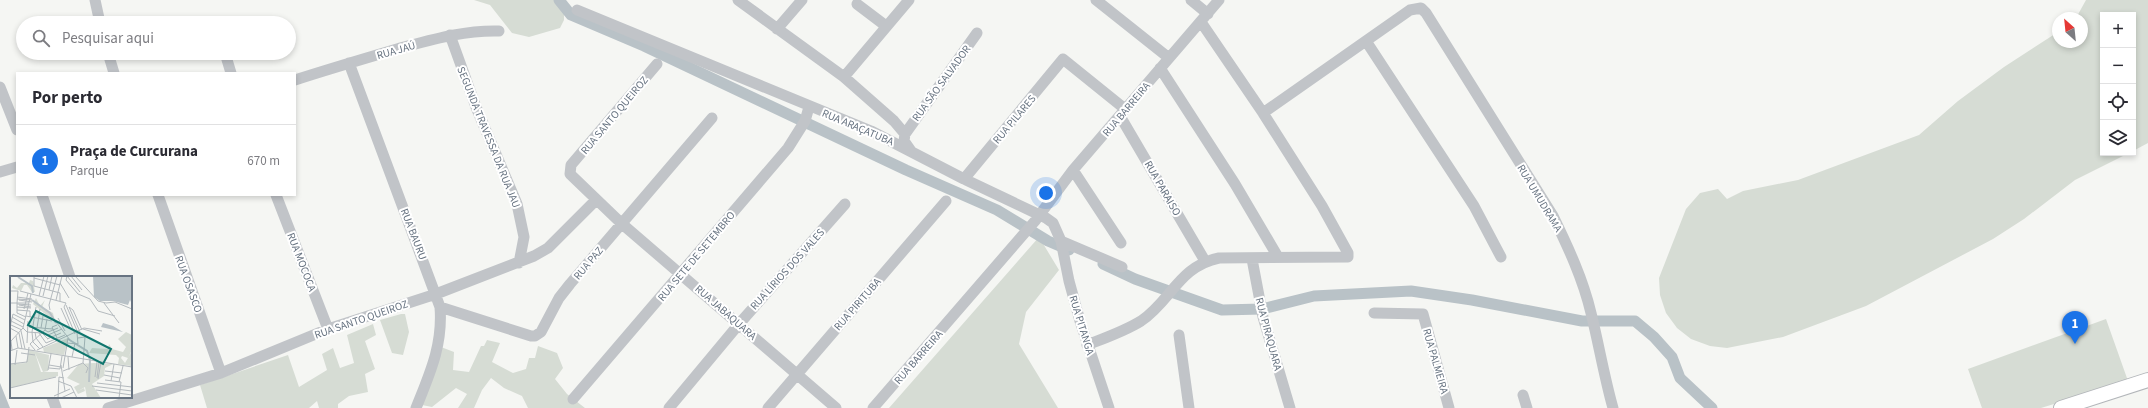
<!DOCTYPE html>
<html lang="pt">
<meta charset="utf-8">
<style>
:root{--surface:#fff;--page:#f7f7f7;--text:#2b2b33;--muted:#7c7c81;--line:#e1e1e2;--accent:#1a73e8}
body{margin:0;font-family:"Source Sans 3",sans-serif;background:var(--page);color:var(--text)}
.controls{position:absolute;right:12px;top:12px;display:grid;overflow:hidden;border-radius:0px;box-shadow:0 2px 6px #0003}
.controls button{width:36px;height:36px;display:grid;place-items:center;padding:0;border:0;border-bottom:1px solid var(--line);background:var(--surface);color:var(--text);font:20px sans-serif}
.compass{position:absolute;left:2052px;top:12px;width:36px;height:36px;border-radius:50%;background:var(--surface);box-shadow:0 2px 6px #0003;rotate:333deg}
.you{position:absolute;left:1046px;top:193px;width:14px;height:14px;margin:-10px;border:3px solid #fff;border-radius:50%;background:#1a73e8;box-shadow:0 0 0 6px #1a73e833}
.badge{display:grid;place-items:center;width:26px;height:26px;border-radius:50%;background:var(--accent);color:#fff;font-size:13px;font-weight:700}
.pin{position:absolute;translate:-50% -33px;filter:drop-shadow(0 1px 2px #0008)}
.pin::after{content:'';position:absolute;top:21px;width:14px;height:12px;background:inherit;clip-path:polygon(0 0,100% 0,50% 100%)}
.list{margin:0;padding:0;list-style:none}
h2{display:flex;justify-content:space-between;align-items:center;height:52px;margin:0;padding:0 16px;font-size:17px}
h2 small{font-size:13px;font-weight:400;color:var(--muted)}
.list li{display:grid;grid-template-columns:26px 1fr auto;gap:12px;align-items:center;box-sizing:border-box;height:72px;padding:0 16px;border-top:1px solid var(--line)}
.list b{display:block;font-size:15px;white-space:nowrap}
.list p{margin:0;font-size:13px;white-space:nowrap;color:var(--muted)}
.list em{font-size:13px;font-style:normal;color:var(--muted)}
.icon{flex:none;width:22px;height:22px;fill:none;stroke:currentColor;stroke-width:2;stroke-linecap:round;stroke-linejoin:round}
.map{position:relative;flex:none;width:2148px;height:408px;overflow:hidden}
.search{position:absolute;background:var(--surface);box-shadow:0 2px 6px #0003;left:16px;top:16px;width:280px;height:44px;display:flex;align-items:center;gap:10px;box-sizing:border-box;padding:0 14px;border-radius:22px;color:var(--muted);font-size:15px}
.panel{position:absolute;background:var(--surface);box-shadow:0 2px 6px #0003;left:16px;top:72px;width:280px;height:124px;border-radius:0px}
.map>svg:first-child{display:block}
</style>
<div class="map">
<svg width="2148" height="408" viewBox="0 0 2148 408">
<rect width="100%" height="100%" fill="#f5f6f3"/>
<path fill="#d6dcd4" d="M474,0H564V20L560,28L529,37L512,33L490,5Z
M2086,0H2148V143L2133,151V15H2103V153H2129L2075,180L2024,219L1993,239L1866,306L1783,337L1727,348L1710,346L1691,339L1677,328L1666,313L1660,295L1659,278L1686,209L1700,193L1718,189L1727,199L1743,191L1798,180L1919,135L1958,101L2004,67L2058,32V42H2082V18H2076Z
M1039,237L1059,270L1026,312L1019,344L1058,408H889Z
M401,314H405L409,332L403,355L392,353L380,320Z
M2106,319L2128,381L2041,408H1982L1968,369Z
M373,324L376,335L365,341L375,369L365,374L368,392L349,396L338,404V408H319L317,401L309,408H207L200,385L288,355L299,387L327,370L322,354L333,348L340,368L354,363L347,335Z
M487,340L500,343L492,362L513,373L526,369L529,358H535L538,346L557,353L563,368L555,379L567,394L585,408H528L522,396L504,388L491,378L482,390L474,408H458L467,394L456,388L432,407L422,405L441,347L454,352L453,370L469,372L481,346H484Z"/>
<path fill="#b9c2c7" d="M0,383L10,408H0Z"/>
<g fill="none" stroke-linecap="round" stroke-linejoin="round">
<path stroke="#b9c2c7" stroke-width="11" d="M559,0L571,15L644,46L906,170L997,210L1048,241L1069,250
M1103,264L1135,279L1222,310L1262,309L1314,296L1411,291L1472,300L1582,321H1635L1654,337L1672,357L1680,378L1712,408"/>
<g stroke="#b3b6ba" stroke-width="16">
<path id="major" d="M2061,408L2148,380"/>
</g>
<path stroke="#c1c4c8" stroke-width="11" d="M95,0L100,23
M738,0L844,77L894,121L905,134L904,141L911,151
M1096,0L1169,58
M1191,0L1208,14
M857,4L886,26
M577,10L871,131L964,179L1046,218L1053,223L1061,241L1122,267
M777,29L802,0
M450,35L476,107L517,204L524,237L519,263
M1366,41L1474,206L1501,257
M108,53L114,73
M225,53L231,73
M349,63L440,307C443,345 430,373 416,408
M657,64L571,165L570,174L621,223L836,408
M1160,68L1235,184L1278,257
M844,77L909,0
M295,80C329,69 363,59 397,49C431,40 463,30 499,31
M0,87L17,130
M1263,113L1410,10L1421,8L1426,13L1553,216C1568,247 1583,279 1591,313C1599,345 1604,376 1613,408
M1120,116L1205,261
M905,134L977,33
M1073,170L1121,243
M0,172L17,167
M964,179L1063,59L1125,109
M42,195L70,277
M158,195L221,373
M276,195L328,329
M1061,241L1069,281L1080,321L1109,408
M1252,259L1263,317L1290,408
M440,307L531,336H535L541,332L559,298L570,284L712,118
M1374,313L1423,314L1449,408
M1179,335L1189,408
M1087,345C1105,338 1125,331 1141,321C1171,301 1179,266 1219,258L1348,257V253L1322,206L1263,113L1201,22
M1523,395L1527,408
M52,397L56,408
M573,399L788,148L805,121L809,107
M108,408L221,373L328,329L436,294L534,256L548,248L596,200
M669,408L739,324L845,204
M768,408L946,201
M873,408L1035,221L1073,170L1219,0"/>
<use href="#major" stroke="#fff" stroke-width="14"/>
</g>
<g text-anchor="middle" stroke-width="4" stroke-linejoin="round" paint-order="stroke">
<g font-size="11" fill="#677381" stroke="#fff">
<text transform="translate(396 50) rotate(-16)" y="4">RUA JAÚ</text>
<text transform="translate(941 83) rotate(-54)" y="4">RUA SÃO SALVADOR</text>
<text transform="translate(1126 109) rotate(-50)" y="4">RUA BARREIRA</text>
<text transform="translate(614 115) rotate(-50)" y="4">RUA SANTO QUEIROZ</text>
<text transform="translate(1014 119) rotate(-50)" y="4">RUA PILARES</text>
<text transform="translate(858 127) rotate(23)" y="4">RUA ARAÇATUBA</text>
<text transform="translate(489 137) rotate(68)" y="4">SEGUNDA TRAVESSA DA RUA JAU</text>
<text transform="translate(1163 188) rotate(60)" y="4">RUA PARAISO</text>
<text transform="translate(1540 198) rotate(59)" y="4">RUA UMUDRAMA</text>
<text transform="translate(414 234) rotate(69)" y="4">RUA BAURU</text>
<text transform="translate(696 256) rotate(-50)" y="4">RUA SETE DE SETEMBRO</text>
<text transform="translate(302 262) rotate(69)" y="4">RUA MOCOCA</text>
<text transform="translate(588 263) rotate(-50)" y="4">RUA PAZ</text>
<text transform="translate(787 269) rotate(-48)" y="4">RUA LÍRIOS DOS VALES</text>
<text transform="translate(189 284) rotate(70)" y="4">RUA OSASCO</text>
<text transform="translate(857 304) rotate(-49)" y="4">RUA PIRITUBA</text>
<text transform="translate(726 312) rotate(41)" y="4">RUA JABAQUARA</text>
<text transform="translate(361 319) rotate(-19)" y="4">RUA SANTO QUEIROZ</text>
<text transform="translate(1082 325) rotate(73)" y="4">RUA PITANGA</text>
<text transform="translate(1269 334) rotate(75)" y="4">RUA PIRAQUARA</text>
<text transform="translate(918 357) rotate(-49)" y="4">RUA BARREIRA</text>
<text transform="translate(1436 361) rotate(74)" y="4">RUA PALMEIRA</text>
</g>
</g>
<g transform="translate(10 276)">
<rect width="122" height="122" fill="#f5f6f3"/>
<path d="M20,4L23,5L25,16H22L17,9H14L11,15L2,12L3,9L7,12L11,7H19ZM26,22L30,30L35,24L32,31L43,37L45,46L23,28ZM116,56L122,59V74L118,82L112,80L111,82L115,87L122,75L121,90L108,88L109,82L106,79L79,77L82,72L98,73L99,68L102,73L113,76L116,71L108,63ZM58,62L54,79L34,76L33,72ZM19,74L39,79L38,95L33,96L25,77L31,96H48V100L0,112V88L16,87ZM84,87L103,88L95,92L94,100L82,108L91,122H77L75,111L68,115L74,112L75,115L68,118L64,111L70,108L57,102L69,88Z" fill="#d6dcd4"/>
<path d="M83,0H122V28L120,24L118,29L103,25H90L84,21ZM93,47L103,50L113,56L91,51Z" fill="#b9c2c7"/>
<path fill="none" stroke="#b9c2c7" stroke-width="2" d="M8,1L22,10L23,17M22,24L40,37L46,47M58,63L77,75L80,84L79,106"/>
<path fill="none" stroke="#b4babe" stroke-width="1" d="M24,0V10L50,17V25M57,0L56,4L68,18L80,23L88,35L105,40M57,0L70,16M61,0L72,14M65,0L88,25L96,27L105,26L122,33M24,2L50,9M50,7L59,22M39,14L42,0M0,15H8L7,27M10,15L56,27L54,31L65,58M29,20L34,0M33,20L38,0M7,21L22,23M7,23L22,24M9,24L22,26M46,24L52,0M0,26V41M1,27H19M7,27V37L16,41M94,27L109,47M7,28L21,29M9,29L21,31M56,29L68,57M7,31L21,32M26,31L22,56L23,66L30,73M59,31L63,34L72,54M59,31L70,56M51,32L60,52M14,33L18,17M7,34L20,35V41M40,34L39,29L47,0M16,40L42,45M2,41L14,48M48,42L55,55M1,45L13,51M46,46L60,64M1,49L12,54M0,51L3,38L15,44M19,51L43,53M0,52L9,57L12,73M13,52L17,56L32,57L38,63M27,52L30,33M31,52L33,40M74,52L92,55M73,53L90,58M35,54L38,56L48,52M11,55L15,73M25,56L26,62L33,71M29,57L36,67L55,59M38,59L52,53M6,60L8,72M47,62L42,51L47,49M68,62L75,61L73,87M37,63L51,57M17,67L18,45M57,67L68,68L67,57M2,74L1,65L13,52L21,18M25,74L20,68L35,54L37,43M27,74L74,52M0,75L8,72L122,91M11,77L25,79M58,81L59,94M62,81L65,67M73,87L78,92L76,97M0,88L17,86L19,71M5,89L7,74M39,89L51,91M51,89L55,115M39,92L50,93L52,80M53,92L58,62M38,94L41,78M53,95L73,87M95,95L112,97M94,99L110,102M85,101L87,86M87,102L89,86M88,103L91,86M95,104L111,106L109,122M48,105L61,110L67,122M101,105L104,88M109,106L113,90M87,107L122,111M82,110L122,115M0,112L46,101M86,114L122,119M44,120L60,113M48,122L49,101L54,102M51,122L64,116"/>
<path fill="#0f766e" fill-opacity="0.15" stroke="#0f766e" stroke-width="2" d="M26,35L101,73L93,88L18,49Z"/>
<rect width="122" height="122" fill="none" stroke="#677381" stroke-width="2"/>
</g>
</svg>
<div class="controls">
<button>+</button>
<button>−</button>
<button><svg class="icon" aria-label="locate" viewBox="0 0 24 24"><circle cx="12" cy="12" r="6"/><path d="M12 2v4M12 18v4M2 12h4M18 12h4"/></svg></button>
<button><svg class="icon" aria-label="layers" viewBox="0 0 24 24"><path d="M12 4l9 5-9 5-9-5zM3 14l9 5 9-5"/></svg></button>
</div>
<svg class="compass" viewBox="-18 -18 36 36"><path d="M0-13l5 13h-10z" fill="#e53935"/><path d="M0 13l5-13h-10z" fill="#7c7c81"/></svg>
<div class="you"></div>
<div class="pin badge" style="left:2075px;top:344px">1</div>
<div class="search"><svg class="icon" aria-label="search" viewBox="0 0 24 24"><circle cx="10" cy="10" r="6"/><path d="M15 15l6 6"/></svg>Pesquisar aqui</div>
<section class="panel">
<h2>Por perto<small></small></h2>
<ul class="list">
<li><span class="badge">1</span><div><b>Praça de Curcurana</b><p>Parque</p></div><em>670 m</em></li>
</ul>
</section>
</div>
